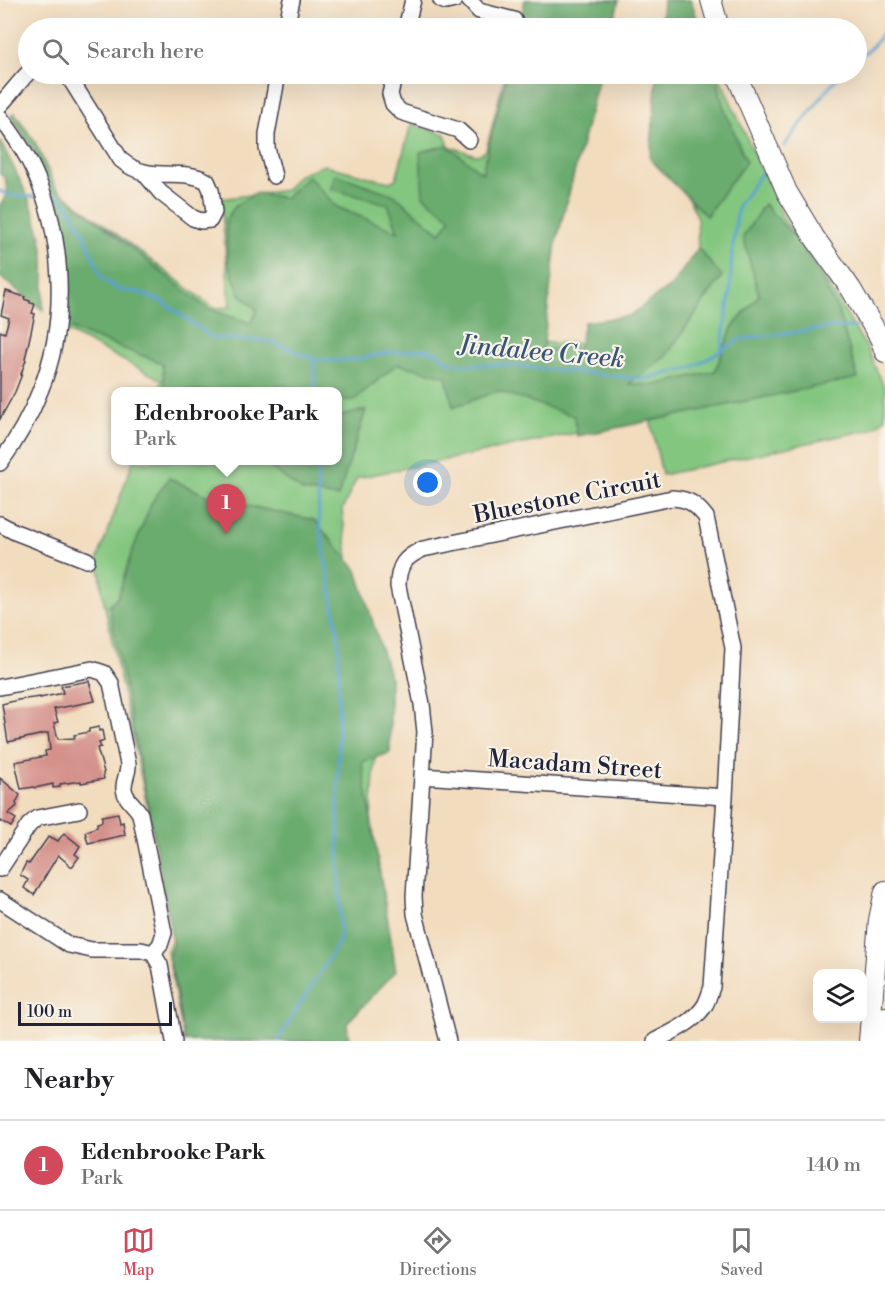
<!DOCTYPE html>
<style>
:root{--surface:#fff;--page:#f2f2f2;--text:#202124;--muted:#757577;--line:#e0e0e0;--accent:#d1495b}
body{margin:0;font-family:"Libre Bodoni",serif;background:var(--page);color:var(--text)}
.controls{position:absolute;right:18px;bottom:18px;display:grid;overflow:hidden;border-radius:12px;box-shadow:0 6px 24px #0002}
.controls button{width:54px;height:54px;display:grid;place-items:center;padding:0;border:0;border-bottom:2px solid var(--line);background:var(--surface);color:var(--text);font:30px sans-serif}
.scale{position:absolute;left:18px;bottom:15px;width:154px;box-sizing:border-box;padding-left:6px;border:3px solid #22223b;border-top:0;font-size:16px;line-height:21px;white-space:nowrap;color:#22223b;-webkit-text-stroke:4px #f7f3e8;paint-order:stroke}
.you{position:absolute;left:428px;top:483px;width:21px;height:21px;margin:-15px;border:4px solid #fff;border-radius:50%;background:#1a73e8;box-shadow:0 0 0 9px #1a73e833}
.badge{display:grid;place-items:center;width:39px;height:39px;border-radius:50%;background:var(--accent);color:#fff;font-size:20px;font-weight:700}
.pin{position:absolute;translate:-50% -50px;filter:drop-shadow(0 2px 3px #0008)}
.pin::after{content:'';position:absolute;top:32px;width:21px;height:18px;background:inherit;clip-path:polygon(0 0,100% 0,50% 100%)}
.popup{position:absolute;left:111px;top:387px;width:231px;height:78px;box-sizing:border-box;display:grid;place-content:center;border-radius:12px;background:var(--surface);filter:drop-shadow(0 2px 4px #0005);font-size:20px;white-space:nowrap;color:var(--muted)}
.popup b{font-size:22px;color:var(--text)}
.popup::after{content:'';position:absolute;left:50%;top:100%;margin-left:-12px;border:12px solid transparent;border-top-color:var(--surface)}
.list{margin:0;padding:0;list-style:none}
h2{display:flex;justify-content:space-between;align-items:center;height:78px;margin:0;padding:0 24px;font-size:26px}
h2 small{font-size:20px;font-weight:400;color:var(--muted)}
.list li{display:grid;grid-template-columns:39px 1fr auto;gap:18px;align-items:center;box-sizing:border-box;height:90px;padding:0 24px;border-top:2px solid var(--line)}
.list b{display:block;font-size:22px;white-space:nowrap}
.list p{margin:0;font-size:20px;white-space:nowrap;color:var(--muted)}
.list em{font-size:20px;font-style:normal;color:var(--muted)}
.icon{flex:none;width:33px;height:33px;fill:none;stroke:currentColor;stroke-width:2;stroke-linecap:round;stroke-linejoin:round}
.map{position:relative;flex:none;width:885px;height:1041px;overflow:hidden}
.search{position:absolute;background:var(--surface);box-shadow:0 6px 24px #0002;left:18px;right:18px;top:18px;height:66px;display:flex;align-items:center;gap:15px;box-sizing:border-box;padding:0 21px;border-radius:33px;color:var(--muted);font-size:22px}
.sheet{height:168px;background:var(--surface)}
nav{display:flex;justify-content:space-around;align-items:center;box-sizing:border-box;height:84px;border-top:2px solid var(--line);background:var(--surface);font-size:16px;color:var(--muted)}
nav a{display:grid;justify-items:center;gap:3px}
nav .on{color:var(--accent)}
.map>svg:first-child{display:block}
</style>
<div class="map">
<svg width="885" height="1041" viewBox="0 0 885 1041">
<rect width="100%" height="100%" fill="#f7f3e8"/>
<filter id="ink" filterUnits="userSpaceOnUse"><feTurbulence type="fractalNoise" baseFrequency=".0167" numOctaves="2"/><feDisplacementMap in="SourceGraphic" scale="12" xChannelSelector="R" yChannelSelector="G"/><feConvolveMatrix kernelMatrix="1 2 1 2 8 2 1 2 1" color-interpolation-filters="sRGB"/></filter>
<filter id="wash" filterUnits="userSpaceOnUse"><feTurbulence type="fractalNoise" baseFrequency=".008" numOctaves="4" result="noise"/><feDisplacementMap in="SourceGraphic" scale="24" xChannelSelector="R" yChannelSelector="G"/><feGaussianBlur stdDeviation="1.35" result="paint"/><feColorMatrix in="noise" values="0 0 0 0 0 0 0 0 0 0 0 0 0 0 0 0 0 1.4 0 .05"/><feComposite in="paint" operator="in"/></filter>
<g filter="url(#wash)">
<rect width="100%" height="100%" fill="#f2dcbe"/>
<path fill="#83c67f" stroke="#52745d" stroke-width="1.5" d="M505,74H588L529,322L546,343H583L632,331L698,258L697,216L683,187L658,74H718L785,221L818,268L856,331L866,346L885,389V419L872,429L662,475L650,418L357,478L342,510L353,597L376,744L370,834L342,1001L343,1041H184L167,951L174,934L103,597L98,558L133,461L337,460V392L158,391L162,380L64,330L67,287L62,228L56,188L214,308L230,307L221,199L286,190L297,176L324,165L389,182L396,179L411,124L445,134L449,146L475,155L481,154L486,150Z"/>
<path fill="#6aab6e" stroke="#466654" stroke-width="1.5" d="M525,0H619L612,28H518Z
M663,0H691L700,28H661Z
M507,74H600L556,243L543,349L579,348L584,322L629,316L673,284L698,248L722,276L666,356L629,384L655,385L715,371L732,328L759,295L743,237L764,204L804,247L838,311L858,378L577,436L574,416L498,391L453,407L446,376L397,364L353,401L337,399V392L296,391L284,385L276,386L281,391H163L165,387L162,363L69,328L64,324C67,287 69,239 56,203C45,173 30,142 11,116L12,114L15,113L35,142L56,188L208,309L251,323L257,310L240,294L228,263L226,219L237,204L256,193L285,198L308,176L337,207L398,232L388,204L331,189L335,174L394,195L440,233L451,218L423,196L420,152L447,145L482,173Z
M657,74H716L723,105L746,162L706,216L650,159Z
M0,141C19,178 41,216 44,259C45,276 43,293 43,310L0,277V205L8,194L5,178L0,174Z
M366,410L338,497L302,491L263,462L267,460H337V417Z
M169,478L212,498L314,520L357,570L390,678V753L362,762L396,971L347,1023L349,1041H184L174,979L168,958L173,944L150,815L109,605L118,597L130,557L152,502Z"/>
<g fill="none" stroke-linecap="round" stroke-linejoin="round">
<path stroke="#5aa2d1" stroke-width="3" d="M856,60L874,45L885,29
M784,146L834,81L842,74
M0,191L8,195L40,197
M49,197H58L63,200L72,212L84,234L102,278L119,290L138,292L163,302L213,338L270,341L314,359L336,361L359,359L385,353L425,349L437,353L449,362L465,365H505L644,379L693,367L741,339L835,327H856
M721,350L730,294L732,252L738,206L762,172
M314,359L315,390
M278,1040L340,940L338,800L339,640L319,521L317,460"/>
</g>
<g id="blocks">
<path fill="#d4918a" d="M6,291L25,297L24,299L30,301V303L35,304L32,313L35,314L25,359L26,360L21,374H22L15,392L0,419V331L5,333L9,318L1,315Z
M89,681L95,701L54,709L58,722L54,723L58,739L75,738L74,735L89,732V729L99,727V731L102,730L104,741L99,743L101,747L97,748L104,772L103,773L104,779L81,783V781L60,784V787L53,788V784L35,788L34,787L21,789L15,762L46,756L45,751L50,750L48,733L8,742L2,704L18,700L40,697V698L63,693L61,686Z
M0,778L20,795L16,803L17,806L8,814L16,819L11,827L1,821L0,823Z
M118,813L120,823L123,822L125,835L88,843L85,832L97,827V823L102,822V816Z
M64,833L80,846L75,854L79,857L72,867L58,855L34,895L24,888L28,880L20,875L26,863L29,864L49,836L58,841Z"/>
</g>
</g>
<g filter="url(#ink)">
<use href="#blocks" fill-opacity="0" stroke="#413e4f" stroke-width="1.5"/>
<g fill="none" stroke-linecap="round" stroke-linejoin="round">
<g stroke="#413e4f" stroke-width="18">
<path id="minor" d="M441,0L446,2L455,0
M469,0L479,11L514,20
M286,28L292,0
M406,28L413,0
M67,74L121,160C150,185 179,166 207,181L211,190L214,212L210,220L201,221L193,218L161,193L144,173
M395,74L390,94L393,104L401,112L458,130L469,140
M0,105C10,95 18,83 28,73
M0,117C10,130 20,144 28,159C64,227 70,319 40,391C30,417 17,440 0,463
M274,176L267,148V134L278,74
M0,524L15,532L87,560
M0,687L92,669L104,673L111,683L128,764C129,773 123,780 124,789C125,800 136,805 140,814L164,933L160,945L153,953
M422,776L725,797
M0,869L29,825L37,818L79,810
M0,900L69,945L92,950H141L153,953L160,965L174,1041
M448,1041L415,914L414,896L425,732L422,704L398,586C398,565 405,557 423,549L672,498C690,499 695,504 706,517L733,648L725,797L712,987C710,992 708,1000 705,1005C695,1022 672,1032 655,1041"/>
</g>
<g stroke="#413e4f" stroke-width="22">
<path id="major" d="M711,0L719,28
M736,74L787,192L814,237L851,289L880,338L885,352
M869,1041L879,920L885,891
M883,1041L885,1017"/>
</g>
<use href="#minor" stroke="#fff" stroke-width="15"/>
<use href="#major" stroke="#fff" stroke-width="20"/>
</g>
</g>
<g text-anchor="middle" stroke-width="4.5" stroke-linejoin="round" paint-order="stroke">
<g font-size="24" fill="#22223b" stroke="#f7f3e8">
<text transform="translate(567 497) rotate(-11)" y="8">Bluestone Circuit</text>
<text transform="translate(575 764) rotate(4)" y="8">Macadam Street</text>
</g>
<g font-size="26" font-style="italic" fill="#385577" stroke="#f7f3e8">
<text transform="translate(542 351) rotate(5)" y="9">Jindalee Creek</text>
</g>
</g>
</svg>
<div class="controls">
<button><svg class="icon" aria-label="layers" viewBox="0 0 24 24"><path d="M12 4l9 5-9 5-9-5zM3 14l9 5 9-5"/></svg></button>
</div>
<div class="scale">100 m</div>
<div class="you"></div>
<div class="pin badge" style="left:226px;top:534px">1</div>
<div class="popup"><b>Edenbrooke Park</b>Park</div>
<div class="search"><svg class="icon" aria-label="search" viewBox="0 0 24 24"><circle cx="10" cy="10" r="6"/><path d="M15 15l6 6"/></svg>Search here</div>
</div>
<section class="sheet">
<h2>Nearby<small></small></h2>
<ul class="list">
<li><span class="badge">1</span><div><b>Edenbrooke Park</b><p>Park</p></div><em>140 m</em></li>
</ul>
</section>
<nav>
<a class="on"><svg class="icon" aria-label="map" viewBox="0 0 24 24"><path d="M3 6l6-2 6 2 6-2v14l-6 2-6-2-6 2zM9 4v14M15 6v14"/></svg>Map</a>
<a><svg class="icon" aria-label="directions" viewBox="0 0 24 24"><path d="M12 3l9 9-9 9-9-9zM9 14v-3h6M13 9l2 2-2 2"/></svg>Directions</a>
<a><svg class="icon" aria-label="saved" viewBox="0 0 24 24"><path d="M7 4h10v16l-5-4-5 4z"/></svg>Saved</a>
</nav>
